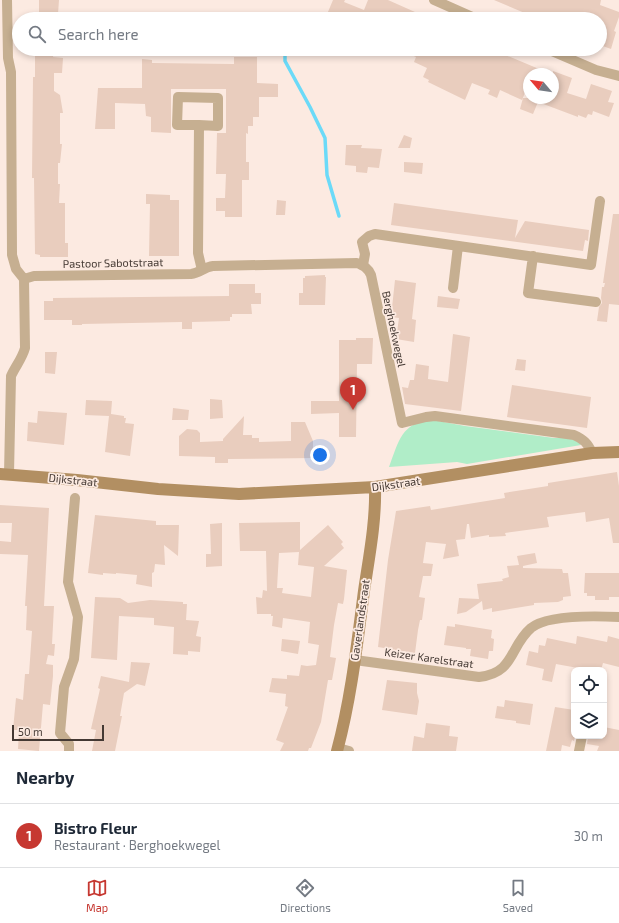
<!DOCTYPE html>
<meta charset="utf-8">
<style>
:root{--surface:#fff;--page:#f6f6f7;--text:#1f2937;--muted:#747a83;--line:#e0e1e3;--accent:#c63831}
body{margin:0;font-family:"Exo 2",sans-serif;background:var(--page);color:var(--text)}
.controls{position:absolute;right:12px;bottom:12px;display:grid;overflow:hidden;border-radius:8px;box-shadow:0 2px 6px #0003}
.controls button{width:36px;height:36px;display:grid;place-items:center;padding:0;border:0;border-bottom:1px solid var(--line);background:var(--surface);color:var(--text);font:20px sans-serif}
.compass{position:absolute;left:523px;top:68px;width:36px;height:36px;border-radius:50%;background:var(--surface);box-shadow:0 2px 6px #0003;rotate:299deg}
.scale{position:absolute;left:12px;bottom:10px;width:92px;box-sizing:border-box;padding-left:4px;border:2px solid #443933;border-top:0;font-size:11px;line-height:14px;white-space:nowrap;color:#443933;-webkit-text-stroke:3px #fceae1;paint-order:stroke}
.you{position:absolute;left:320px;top:455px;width:14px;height:14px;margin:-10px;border:3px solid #fff;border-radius:50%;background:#1a73e8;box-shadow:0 0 0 6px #1a73e833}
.badge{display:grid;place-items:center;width:26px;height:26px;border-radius:50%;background:var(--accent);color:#fff;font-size:13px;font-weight:700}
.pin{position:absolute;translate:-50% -33px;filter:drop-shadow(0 1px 2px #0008)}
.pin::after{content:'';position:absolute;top:21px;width:14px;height:12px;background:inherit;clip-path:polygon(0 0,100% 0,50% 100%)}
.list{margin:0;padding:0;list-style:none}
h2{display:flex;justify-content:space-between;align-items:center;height:52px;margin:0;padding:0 16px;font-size:17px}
h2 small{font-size:13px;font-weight:400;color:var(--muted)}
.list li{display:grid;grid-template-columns:26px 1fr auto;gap:12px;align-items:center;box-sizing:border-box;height:64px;padding:0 16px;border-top:1px solid var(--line)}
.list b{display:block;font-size:15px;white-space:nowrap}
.list p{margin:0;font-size:13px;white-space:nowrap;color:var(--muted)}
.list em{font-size:13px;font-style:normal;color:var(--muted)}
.icon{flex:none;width:22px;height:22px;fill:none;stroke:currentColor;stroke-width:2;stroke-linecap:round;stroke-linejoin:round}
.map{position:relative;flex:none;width:619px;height:751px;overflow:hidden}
.search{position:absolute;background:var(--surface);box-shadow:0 2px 6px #0003;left:12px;right:12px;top:12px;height:44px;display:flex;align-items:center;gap:10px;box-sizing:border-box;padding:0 14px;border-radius:22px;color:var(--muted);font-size:15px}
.sheet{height:116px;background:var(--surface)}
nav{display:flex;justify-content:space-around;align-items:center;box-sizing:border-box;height:56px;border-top:1px solid var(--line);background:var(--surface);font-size:11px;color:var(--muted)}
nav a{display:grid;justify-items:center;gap:2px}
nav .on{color:var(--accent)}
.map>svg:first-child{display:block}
</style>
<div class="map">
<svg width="619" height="751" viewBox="0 0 619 751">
<rect width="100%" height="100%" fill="#fceae1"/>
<path fill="#b0edc8" d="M433,420L465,426L554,438H564L577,440L581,445L467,464L457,462L389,467C399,441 401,422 433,420Z"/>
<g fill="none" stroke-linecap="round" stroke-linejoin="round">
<path stroke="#6bdaf8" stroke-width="3.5" d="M285,49V61L310,107L325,138L327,175L339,216"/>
</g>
<path fill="#e9cdbe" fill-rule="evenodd" d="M39,0H59L58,14H39Z
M333,0H345L344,2L364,10L368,0H388L415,12L411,19H355L339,12L336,19H325Z
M494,0H601L600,5L619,12V17L614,31L616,32L611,49L600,45V19H539Z
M35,49H50V52H54L53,57L63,58L62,73H54V91L60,95L63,113H60V144H62L60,163H58V184H60L59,203H65V243H68V257H40V255L35,254L34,178H32L33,77H35Z
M398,49H491L551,74H529V83L522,100L500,90L497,98L488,94L490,90L472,83L465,100L428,82L429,80L423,77L427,68L414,62L416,57Z
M234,57H257V83L278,84V97H259V117H253V126H248V134L246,133V162H249V180H242V217H225V211H216V198H225L226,174H216L217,133H226V89H171V133L151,132V117L146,116L145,104L115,103V129H95L98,88H142V59L152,60V63L234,64Z
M553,71L572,78L567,93L586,99L591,84L612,91L608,102L614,103L609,117L593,111L592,115L588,114L586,118L578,115V117L538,102L533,114L520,109L523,98H553Z
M404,135L412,138L410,148H398Z
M346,145H362L361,148L382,149L379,168L368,167L367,173L356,172V166L345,165Z
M404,162L423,163L422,174L404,172Z
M146,194L170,195V200H179V256H149L150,204H146Z
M277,200L286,201L285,215H276Z
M394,203L518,220L515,238L525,221L589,230L588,241L585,240L583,251L391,225Z
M613,214H619V305L609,304L607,322L597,321L599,307L602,303L601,298L602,287H604L605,283H603Z
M325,275V277H326L325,305H299V293H303V278H305V276Z
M395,280L416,283L412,319L416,320L414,342L396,339L399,318L391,317Z
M229,284H255V293H261V304H251L252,314H232V317H230V321L192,322V329H182V322L82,324V325H72V320H44V301H53V298L229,296Z
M438,296L460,299L458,309L437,307Z
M453,334L470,337L461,411L405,404L402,387L408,388L410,380H414L416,364L429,366L428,379L448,382Z
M356,338H373L372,364H357L356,437H339V413L311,414V401H339V340H356Z
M45,352H57L55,374L45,373Z
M517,359L526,360L525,371L515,370Z
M512,385L591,397L587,428L507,417Z
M210,399L222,400L223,418L210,419Z
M86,400L112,401L111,414L124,416V418H126L125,423L134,424L130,456L105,452L109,416L85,415Z
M173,408L189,410L188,420H172Z
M38,411L67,413L64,445L27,441L28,422L37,423Z
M244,416L243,435H252V438H259V442L291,441V422H305L313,441V458L228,459V463H215V457L179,456V436L187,429L197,430L200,433V442L223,441V439Z
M617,472L619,486V543H613L609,518L586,522L585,512L547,517L549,527L505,533L506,536L489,537V535L471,538L469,524H467L465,539L456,540L459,556L443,559L446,544L426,542L423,563L433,564L431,576H423L419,597L425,598L422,620H420L418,630L415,653L378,647L388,560L396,511L430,506L431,510L505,498L504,493L548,486V483Z
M0,505L49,508L44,606H54L52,644H55L54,656L48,655L46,664L53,665V676L50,705L43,704L39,751L18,749L19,730H13L16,698L23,700L25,674H29L32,631L26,630L27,606H25L28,555L0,554V541L11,542L12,523H0Z
M95,515L156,521V525H179L178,556L164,545L165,565L155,564L154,572L152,573V587L136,584L137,575L116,573V574L103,573V575L88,573Z
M300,522V550L328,525L343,542L341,544L344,548L324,566L347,570L344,599L343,604L338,603L334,625L330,657L336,658L332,680H328L321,722L311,748H309L308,751H280L284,743L276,740L288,707L285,706L286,694L269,692L272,678L287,679V675L299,676L301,665L307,666L316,665L319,645L308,643L310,622L283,618L282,628L272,626L273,616H271V614H257L256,597L262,598L263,590L267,591L266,551H240L239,523ZM299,552L298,565L314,567L311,597L282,593L283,588H277L279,553Z
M222,523V566L206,567V554H211L210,524Z
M535,553L537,563L523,566V568L562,569L563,573H568L571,596L563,597V600L558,602L534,603V605L492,612V608L483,610L482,601L466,612L457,614L459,598L479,599L477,584L503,581L502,579L509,577L507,566L519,565L517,556Z
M585,573H619V597H609V600H595V596H587V593H584Z
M95,597L120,598L128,603L150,600L183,602V604H187L186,620L199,621L196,636L201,637L200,652L188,651V655L173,654L174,627L154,625V618L119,616L117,660L91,658Z
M455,624L492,630L491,638L494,639L493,651H489L488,659L470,656L471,649H466V648L444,645L447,626L455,627Z
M577,636L607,642L608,636L619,639V667L603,663L601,670L590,667L589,670L556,664L552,682L542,680L544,669L526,665L529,651L538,653L539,645L545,646L547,638L576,644Z
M282,639L300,641L298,654L281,651Z
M131,662L150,663L145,686L137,684L124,693L120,716H122L115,751H92L96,730L91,729L100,689L98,688L101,676L129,682Z
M387,680L417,683V693L419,701L417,715L382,710Z
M505,700L533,704L530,725L516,723V721L495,718L497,706L504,707Z
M555,707L574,710V736H575L574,741L572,740L570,747L562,745L561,751H546Z
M426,723L450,726L449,736L458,737L456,751H412L414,736L424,738Z
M604,727L619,730V751H597L599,746L587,744L588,736H604Z"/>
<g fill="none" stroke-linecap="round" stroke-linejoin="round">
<path stroke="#c6af91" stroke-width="10" d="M7,0L8,58L11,72L12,255L16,269L24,279L25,348C22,359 16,365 11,376L9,474
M434,0L477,19
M547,49L596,70L619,76
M199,125H177L178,97L218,98V126L199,125L198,253L202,270
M533,256L528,293L596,302
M363,265L365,254L362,242L369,236L375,234L591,265L600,201
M24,279L34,276L191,274C200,273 204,267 213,266L357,263C364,266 368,268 371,275L402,423L426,417L435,416L574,435C583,439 588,443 592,453
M453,288L458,246
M355,660L479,677C515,673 509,647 531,628C548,614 598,616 619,617
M338,748L349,751
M69,751V744L60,733L64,687L74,659L78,617L68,582L75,498
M579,751L582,736"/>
<path stroke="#b28f62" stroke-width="12" d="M0,474L77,480L158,489L239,494L375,487L592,453L619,452
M337,751C351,699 357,645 364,591C369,557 376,522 375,487"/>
</g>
<g text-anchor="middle" stroke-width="3.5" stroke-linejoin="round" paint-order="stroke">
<g font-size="11" fill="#443933" stroke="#fceae1">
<text transform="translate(113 263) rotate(-1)" y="4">Pastoor Sabotstraat</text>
<text transform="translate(394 329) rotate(78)" y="4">Berghoekwegel</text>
<text transform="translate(73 480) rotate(6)" y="4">Dijkstraat</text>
<text transform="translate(396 484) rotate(-8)" y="4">Dijkstraat</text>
<text transform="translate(360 620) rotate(-82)" y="4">Gaverlandstraat</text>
<text transform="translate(429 658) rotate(8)" y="4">Keizer Karelstraat</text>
</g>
</g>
</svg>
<div class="controls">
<button><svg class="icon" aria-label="locate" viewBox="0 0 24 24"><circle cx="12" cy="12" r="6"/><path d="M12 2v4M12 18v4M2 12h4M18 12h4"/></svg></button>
<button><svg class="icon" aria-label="layers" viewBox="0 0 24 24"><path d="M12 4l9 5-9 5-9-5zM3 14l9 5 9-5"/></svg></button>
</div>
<svg class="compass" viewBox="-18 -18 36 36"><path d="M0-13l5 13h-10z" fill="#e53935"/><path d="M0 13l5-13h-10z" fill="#747a83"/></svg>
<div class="scale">50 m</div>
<div class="you"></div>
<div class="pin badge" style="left:353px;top:410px">1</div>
<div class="search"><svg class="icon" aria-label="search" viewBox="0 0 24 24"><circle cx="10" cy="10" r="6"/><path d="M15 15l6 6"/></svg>Search here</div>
</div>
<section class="sheet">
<h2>Nearby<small></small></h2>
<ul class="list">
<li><span class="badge">1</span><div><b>Bistro Fleur</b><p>Restaurant · Berghoekwegel</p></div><em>30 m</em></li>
</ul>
</section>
<nav>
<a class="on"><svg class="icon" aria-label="map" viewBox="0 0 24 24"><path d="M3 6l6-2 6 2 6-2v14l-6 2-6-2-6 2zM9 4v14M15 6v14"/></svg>Map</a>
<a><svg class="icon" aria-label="directions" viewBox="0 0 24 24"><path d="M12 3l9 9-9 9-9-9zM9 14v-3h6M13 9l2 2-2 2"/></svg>Directions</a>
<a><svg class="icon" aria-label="saved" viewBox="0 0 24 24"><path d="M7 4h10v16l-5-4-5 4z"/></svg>Saved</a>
</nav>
